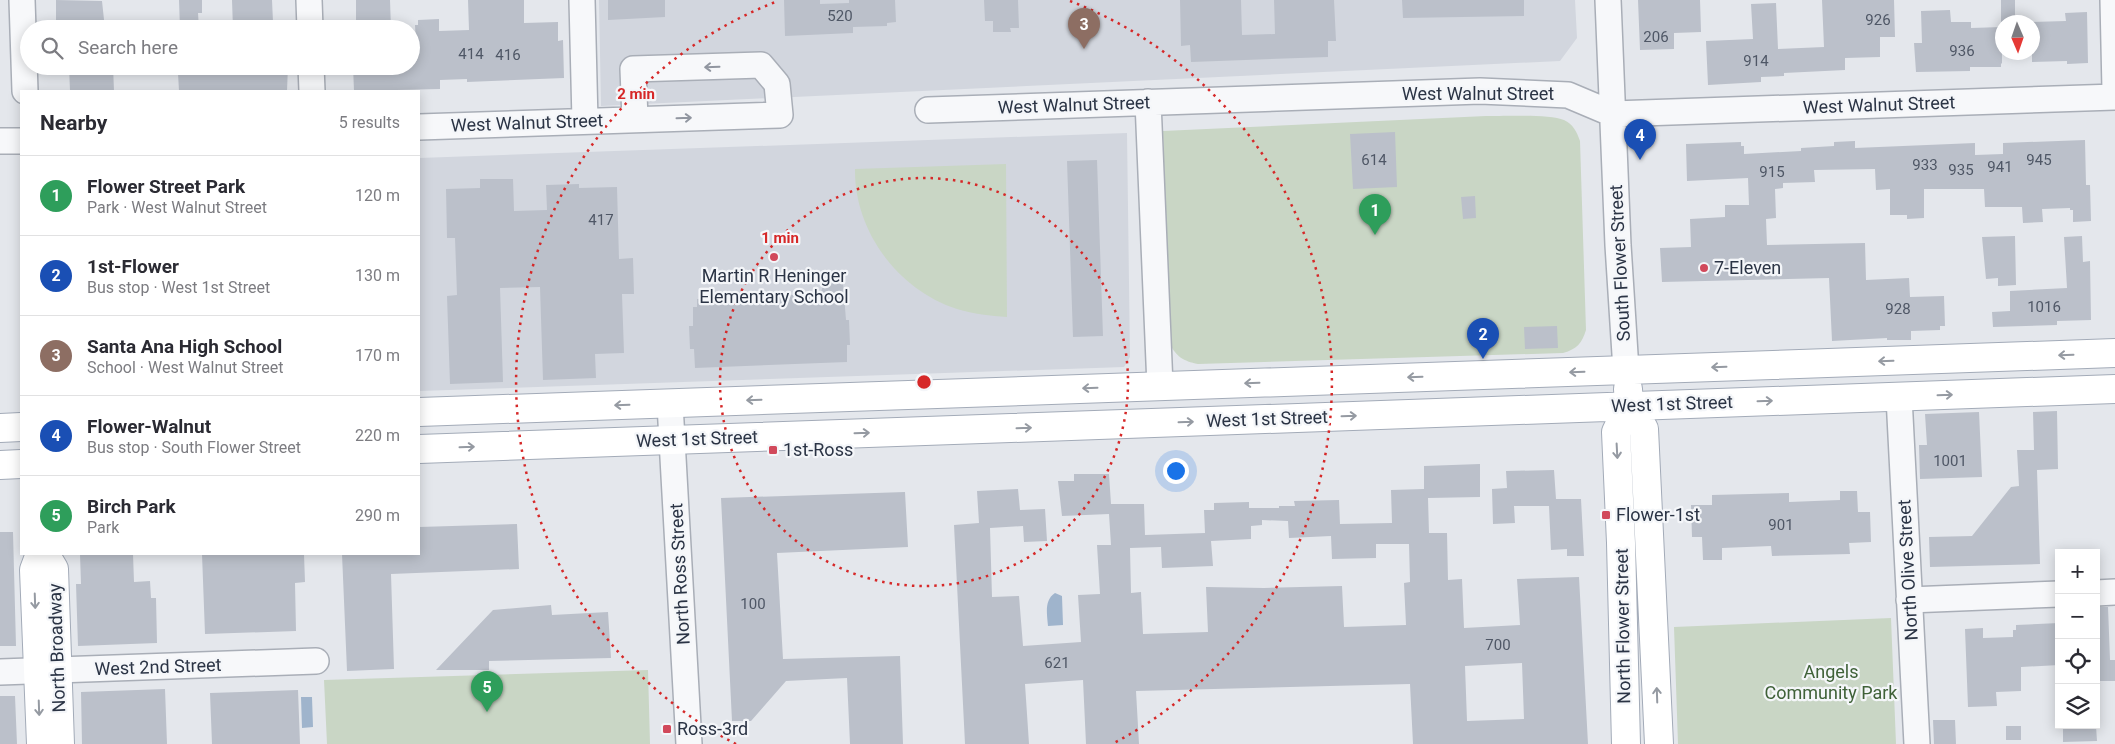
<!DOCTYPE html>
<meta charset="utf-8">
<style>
:root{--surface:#fff;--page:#f2f2f3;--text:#2b2b33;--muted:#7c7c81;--line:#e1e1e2;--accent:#b45309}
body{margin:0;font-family:Roboto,sans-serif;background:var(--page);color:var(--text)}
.controls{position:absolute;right:15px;bottom:15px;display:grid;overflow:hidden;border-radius:0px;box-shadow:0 2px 12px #0003}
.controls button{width:45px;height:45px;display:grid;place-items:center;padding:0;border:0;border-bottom:1px solid var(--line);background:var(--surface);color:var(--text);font:25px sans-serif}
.compass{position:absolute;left:1995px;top:15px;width:45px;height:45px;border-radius:50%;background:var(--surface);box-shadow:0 2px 12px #0003;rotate:178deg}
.you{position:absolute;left:1175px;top:470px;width:18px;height:18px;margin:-12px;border:4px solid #fff;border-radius:50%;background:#1a73e8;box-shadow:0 0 0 8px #1a73e833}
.badge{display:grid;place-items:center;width:32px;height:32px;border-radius:50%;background:var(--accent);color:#fff;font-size:16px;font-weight:700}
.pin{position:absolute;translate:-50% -41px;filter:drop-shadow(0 1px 2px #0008)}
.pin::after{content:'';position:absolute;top:26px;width:18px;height:15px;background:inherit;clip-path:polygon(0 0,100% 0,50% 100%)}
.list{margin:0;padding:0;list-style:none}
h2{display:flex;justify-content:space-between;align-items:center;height:65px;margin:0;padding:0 20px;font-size:21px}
h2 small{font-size:16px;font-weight:400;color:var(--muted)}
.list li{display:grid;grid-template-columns:32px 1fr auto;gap:15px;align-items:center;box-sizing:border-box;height:80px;padding:0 20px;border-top:1px solid var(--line)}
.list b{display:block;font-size:19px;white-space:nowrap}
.list p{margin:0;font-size:16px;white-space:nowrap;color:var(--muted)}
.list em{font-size:16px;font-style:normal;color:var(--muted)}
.icon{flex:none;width:28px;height:28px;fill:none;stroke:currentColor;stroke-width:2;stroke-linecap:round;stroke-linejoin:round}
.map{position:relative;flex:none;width:2115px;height:744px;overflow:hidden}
.search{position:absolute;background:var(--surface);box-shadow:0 2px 12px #0003;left:20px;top:20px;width:400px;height:55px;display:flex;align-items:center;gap:12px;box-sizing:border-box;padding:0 18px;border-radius:28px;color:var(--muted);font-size:19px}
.panel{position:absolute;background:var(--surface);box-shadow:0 2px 12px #0003;left:20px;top:90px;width:400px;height:465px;border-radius:0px}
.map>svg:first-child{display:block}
</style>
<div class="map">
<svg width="2115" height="744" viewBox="0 0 2115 744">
<rect width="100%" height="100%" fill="#e4e7ec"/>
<path fill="#d2d6de" d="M599,0H1575L1577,38L1560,61L601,106Z
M1127,133L1130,357L1124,367L419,391V158Z"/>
<path fill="#c9d6c5" d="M1486,116C1504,116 1550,114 1564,120C1573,124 1577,132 1580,141L1586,330C1582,343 1577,349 1563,353L1198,364C1183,361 1177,357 1169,343L1163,131Z
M1006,164L1007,317C990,316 974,314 957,309C898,290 854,231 855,169Z
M1891,618L1896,744H1678L1674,627Z
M648,670L650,744H327L324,680Z"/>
<path fill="#9fb4cc" d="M1055,593L1062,596L1063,625L1048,626C1047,614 1044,600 1055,593Z
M301,697H312L313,727L302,728Z"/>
<path fill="#bbc0ca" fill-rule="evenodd" d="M56,0L102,1L105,29L56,27Z
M179,0H202V13H198L199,29H180Z
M232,0H272L273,22H266L267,29H233Z
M356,0H390L391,29H356Z
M468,0H524V23L558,22V41L563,40L564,78L467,82V79L440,80V89L354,91L353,66H411V61H417L415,25H418V20L439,19V31L469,30Z
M608,0H665V17L608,20Z
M784,0H820V4L849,3V0H895L896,22L887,23V26L853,27V33L785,36Z
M984,0H1018L1019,28H1010L1011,32H993V21H985Z
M1180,0H1241L1242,35L1275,34L1274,0H1334L1336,41H1328V57L1191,62L1190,45L1181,46Z
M1402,0H1524V16L1403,18Z
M1638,0H1700L1701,32L1674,33V49L1640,50Z
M1822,0H1894L1895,37H1880V57L1845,58V70L1784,73V76L1761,77V82L1708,85L1706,41L1753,39L1751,4L1776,3L1778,49L1824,47Z
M2001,0H2015V22H2001Z
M1950,10L1951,22H1971V28L2002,27V63L2001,64V67H1970V71L1916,72L1914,43H1922L1921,11Z
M2087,12L2088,63L2067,64V61L2032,62V22L2066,21L2065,13Z
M69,66H113L114,91H70Z
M202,66H288L287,91H179L178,73H180V70L202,69Z
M1395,132L1397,187L1353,189L1350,134Z
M2085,140L2086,185H2090L2091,221L2073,222V210H2070V208L2042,209L2043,222L2023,223L2022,207H1985L1984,189H1924V218L1907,219V215H1890V189L1876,190L1875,169L1814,170L1815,182L1783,183V188L1775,189L1776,218L1766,219L1767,245L1865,243L1866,280L1909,278L1910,297L1944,296L1945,326H1940V330L1911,331V340H1887V338L1832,341L1829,278L1662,282L1660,248L1691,247L1690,219L1725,217V205H1749L1748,178L1687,181L1686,144L1741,142V146H1744V154L1801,151V148L1834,146V142L1855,141V148L1975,143V155L2003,154V143Z
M1097,160L1103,336L1073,337L1067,161Z
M480,179H513L514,211L547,210L546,185L579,184V188L617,187L619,259L633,258L634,294H622L624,353L595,354L596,378L543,380L540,287L500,288L503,382L450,384L447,296L457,295L455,238H447L446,189L480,188Z
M1475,196L1476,218L1463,219L1461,197Z
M2015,236L2016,285L1998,286V278L1986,279L1982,237Z
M2082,236L2083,262L2090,261L2091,320L2057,321V325L1993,327L1992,312L2010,311V291L2067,288L2064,237Z
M833,273L838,274L843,283L846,320H849L850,345H847V362L695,368L694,349H690L689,326H693V307H697V299H718V294L735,293V297L821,294L824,278L828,275Z
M1557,326L1558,348L1525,349L1524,327Z
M2057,411L2058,469L2037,470L2040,564L1930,567L1929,537L1972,536L2011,487L2019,486L2017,450H2034L2033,412Z
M1979,412L1982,477L1920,479L1919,445H1927L1925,414Z
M1480,464V497L1428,498L1429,533H1447L1448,580L1462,579L1464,628L1520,625L1517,579L1579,577L1588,744H1413L1410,684L1136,691L1139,744H1086L1083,680L1025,684L1029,744H965L954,525L979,523L977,491L1018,489L1020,510L1045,509L1047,541L1024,542L1023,526L990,528L992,597L1019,596L1023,646L1081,642L1078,595L1100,594L1097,545H1111L1109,514L1062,516L1058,481H1074V474H1109L1111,504H1144L1145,535L1205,533L1204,510H1214V503L1249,502V508H1279V506H1295L1294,501L1339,500L1340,524L1392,523L1391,490L1424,489V466ZM1262,520L1288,521L1289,538L1331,536L1332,559L1376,558V544H1409L1410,582L1404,583L1406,625L1344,627L1342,586L1264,588L1206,587L1208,632L1143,634L1141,592L1131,593L1130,548L1161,547L1162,568L1213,566L1211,541L1251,539V526L1262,525ZM1522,663L1524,719L1467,721L1465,666Z
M1554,470L1556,499H1581L1584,556H1567V549L1551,550L1549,506H1514L1515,523L1493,524L1492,489L1507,488L1506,471Z
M1840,491H1857L1858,512H1870L1871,542L1849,543L1850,554L1772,556L1771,546L1722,548V560H1703L1702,537H1692L1691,505H1712V495L1789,493V502L1840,500Z
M905,492L908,547L777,553L783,659L900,656L903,744H850L847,678L786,681L751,721H732L721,498Z
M517,524L519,569L391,574L394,669L347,671L342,554H419V527Z
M0,532H13L16,646H0Z
M80,554H133L134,582L150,581L151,598H156L157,643L78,646L76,584H81Z
M202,554H304L305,582L295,583L296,631L205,634Z
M551,605L552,615L608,612L611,658L489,661V670H436L493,610Z
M2096,607H2108L2110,660H2115V681H2096Z
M2059,623V665L2021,667V691L1996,692L1997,706L1968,707L1965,629L1983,628V638L2013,637V630H2016V625Z
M165,689L167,744H82L81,692Z
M298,690L300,744H212L210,693Z
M0,696H15L17,744H0Z
M1933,720H1955L1956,744H1934Z
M2063,725L2096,726L2097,741L2063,742Z
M2006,726H2021V740H2006Z"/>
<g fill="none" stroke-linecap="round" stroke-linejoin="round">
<g stroke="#a9aeb7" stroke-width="28">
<path id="minor" d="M22,0L25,91
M309,0L310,29
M582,0L585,121
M1608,0L1618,245L1626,370
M2113,0L2115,90
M311,66L312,91
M1148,102L1160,386
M928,110L1480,91L1568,95L1613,114L2115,97
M419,127L780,115L777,84L761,65L633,69L635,119
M0,141H21
M1899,397L1917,744
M670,404L689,744
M2096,593L2115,592
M1909,600L2059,594
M0,672L316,661"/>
</g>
<g stroke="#a3abb8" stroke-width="30">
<path id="major" d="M1628,389L1629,405L1644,429L1659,744
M419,412L2115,353
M0,428L21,427
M419,449L2115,389
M0,465L21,464
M40,554L34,570L41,744
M45,554L54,569L60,744
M1626,744L1621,543L1616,432L1629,405"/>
</g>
<use href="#minor" stroke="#f7f8fa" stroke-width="25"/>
<use href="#major" stroke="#fff" stroke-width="28"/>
</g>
<defs><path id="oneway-shaft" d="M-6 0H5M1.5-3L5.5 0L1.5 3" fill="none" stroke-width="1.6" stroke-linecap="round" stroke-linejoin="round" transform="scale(1.25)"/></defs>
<g stroke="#9196a0">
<use href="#oneway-shaft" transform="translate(712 67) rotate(178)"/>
<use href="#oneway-shaft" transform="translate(684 118) rotate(-2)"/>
</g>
<g stroke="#959aa2">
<use href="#oneway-shaft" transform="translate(2066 355) rotate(178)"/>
<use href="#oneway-shaft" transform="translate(1886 361) rotate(178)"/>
<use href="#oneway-shaft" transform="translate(1719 367) rotate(178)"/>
<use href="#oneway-shaft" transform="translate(1577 372) rotate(178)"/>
<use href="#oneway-shaft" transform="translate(1415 377) rotate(178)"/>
<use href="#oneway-shaft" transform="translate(1252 383) rotate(178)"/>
<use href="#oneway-shaft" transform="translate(1090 388) rotate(178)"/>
<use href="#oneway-shaft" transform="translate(1945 395) rotate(-2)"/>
<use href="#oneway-shaft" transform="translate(754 400) rotate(178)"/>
<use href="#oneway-shaft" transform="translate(1765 401) rotate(-2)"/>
<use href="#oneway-shaft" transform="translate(622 405) rotate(178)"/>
<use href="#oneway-shaft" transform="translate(1349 416) rotate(-2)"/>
<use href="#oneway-shaft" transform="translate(1186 422) rotate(-2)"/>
<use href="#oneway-shaft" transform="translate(1024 428) rotate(-2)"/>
<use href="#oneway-shaft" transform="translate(862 433) rotate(-2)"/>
<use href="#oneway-shaft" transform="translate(467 447) rotate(-2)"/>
<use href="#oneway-shaft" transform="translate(1617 451) rotate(87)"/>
<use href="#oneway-shaft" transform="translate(35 601) rotate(88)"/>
<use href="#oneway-shaft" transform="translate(1657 695) rotate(-92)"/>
<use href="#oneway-shaft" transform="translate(39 708) rotate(88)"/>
</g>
<g fill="none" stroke="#d62828" stroke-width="2.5" stroke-dasharray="2.5 5">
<circle cx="924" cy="382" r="204"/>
<path d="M736 744A408 408 0 0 1 778 1M1070 1A408 408 0 0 1 1112 744"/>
</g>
<g fill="#d1495b" stroke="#f4f6f9" stroke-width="2">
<circle cx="774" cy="257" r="5"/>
<circle cx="1704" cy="268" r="5"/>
<rect x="768" y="445" width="10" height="10" rx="2.5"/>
<rect x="1601" y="510" width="10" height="10" rx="2.5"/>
<rect x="662" y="724" width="10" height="10" rx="2.5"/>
</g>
<g text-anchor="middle" stroke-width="4.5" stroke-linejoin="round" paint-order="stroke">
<g font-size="15" fill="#4f5766">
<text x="840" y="21">520</text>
<text x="1878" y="25">926</text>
<text x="1656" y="42">206</text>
<text x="1962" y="56">936</text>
<text x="471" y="59">414</text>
<text x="508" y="60">416</text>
<text x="1756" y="66">914</text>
<text x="1374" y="165">614</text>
<text x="2039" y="165">945</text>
<text x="1925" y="170">933</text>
<text x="2000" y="172">941</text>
<text x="1961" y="175">935</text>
<text x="1772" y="177">915</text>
<text x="601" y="225">417</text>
<text x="2044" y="312">1016</text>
<text x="1898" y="314">928</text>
<text x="1950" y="466">1001</text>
<text x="1781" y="530">901</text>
<text x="753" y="609">100</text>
<text x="1498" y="650">700</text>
<text x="1057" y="668">621</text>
</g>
<g font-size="18" fill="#2b3445" stroke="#f4f6f9">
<text x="1478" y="100">West Walnut Street</text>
<text transform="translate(1074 105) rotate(-2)" y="6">West Walnut Street</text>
<text transform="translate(1879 105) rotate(-2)" y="6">West Walnut Street</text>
<text transform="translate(527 123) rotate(-2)" y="6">West Walnut Street</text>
<text transform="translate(1620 263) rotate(-93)" y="6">South Flower Street</text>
<text transform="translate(1672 404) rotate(-2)" y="6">West 1st Street</text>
<text transform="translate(1267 419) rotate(-2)" y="6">West 1st Street</text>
<text transform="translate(697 439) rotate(-2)" y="6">West 1st Street</text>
<text transform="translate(1908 570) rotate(-93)" y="6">North Olive Street</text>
<text transform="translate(680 574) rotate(-93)" y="6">North Ross Street</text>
<text transform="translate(1623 626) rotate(-91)" y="6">North Flower Street</text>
<text transform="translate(57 648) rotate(-92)" y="6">North Broadway</text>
<text transform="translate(158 667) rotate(-2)" y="6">West 2nd Street</text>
</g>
<g font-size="18" fill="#2b3445" stroke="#f4f6f9" text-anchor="start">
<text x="1714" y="274">7-Eleven</text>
<text x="774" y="282" text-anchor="middle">Martin R Heninger<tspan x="774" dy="21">Elementary School</tspan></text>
<text x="783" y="456">1st-Ross</text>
<text x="1616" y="521">Flower-1st</text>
<text x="677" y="735">Ross-3rd</text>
</g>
<g font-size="18" fill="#3f6138" stroke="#f4f6f9">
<text x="1831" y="678">Angels<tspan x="1831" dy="21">Community Park</tspan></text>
</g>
</g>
<circle cx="924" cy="382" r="8" fill="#d62828" stroke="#f4f6f9" stroke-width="2.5"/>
<g font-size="15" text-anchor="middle" font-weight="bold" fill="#d62828" stroke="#f4f6f9" stroke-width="4.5" stroke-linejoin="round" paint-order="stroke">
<text x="636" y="99">2 min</text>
<text x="780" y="243">1 min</text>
</g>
</svg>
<div class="controls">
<button>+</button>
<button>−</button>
<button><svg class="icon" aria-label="locate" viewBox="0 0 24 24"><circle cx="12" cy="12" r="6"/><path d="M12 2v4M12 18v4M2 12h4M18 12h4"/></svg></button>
<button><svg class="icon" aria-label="layers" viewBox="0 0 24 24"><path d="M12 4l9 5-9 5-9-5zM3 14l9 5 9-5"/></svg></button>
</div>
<svg class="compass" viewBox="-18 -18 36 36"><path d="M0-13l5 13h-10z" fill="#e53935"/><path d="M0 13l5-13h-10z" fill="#7c7c81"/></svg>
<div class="you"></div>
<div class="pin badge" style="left:1375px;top:235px;background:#2e9e5b">1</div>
<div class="pin badge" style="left:1483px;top:359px;background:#1a4fb4">2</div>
<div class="pin badge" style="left:1084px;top:49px;background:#8d6e63">3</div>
<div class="pin badge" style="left:1640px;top:160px;background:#1a4fb4">4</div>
<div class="pin badge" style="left:487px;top:712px;background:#2e9e5b">5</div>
<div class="search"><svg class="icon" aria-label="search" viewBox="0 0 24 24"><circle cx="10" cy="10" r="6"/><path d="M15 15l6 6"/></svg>Search here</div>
<section class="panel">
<h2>Nearby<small>5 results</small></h2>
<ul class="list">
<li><span class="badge" style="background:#2e9e5b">1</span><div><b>Flower Street Park</b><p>Park · West Walnut Street</p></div><em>120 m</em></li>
<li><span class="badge" style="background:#1a4fb4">2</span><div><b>1st-Flower</b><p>Bus stop · West 1st Street</p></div><em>130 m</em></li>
<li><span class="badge" style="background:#8d6e63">3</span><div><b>Santa Ana High School</b><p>School · West Walnut Street</p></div><em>170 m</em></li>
<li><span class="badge" style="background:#1a4fb4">4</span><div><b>Flower-Walnut</b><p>Bus stop · South Flower Street</p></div><em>220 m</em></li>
<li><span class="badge" style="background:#2e9e5b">5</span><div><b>Birch Park</b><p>Park</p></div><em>290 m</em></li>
</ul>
</section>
</div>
